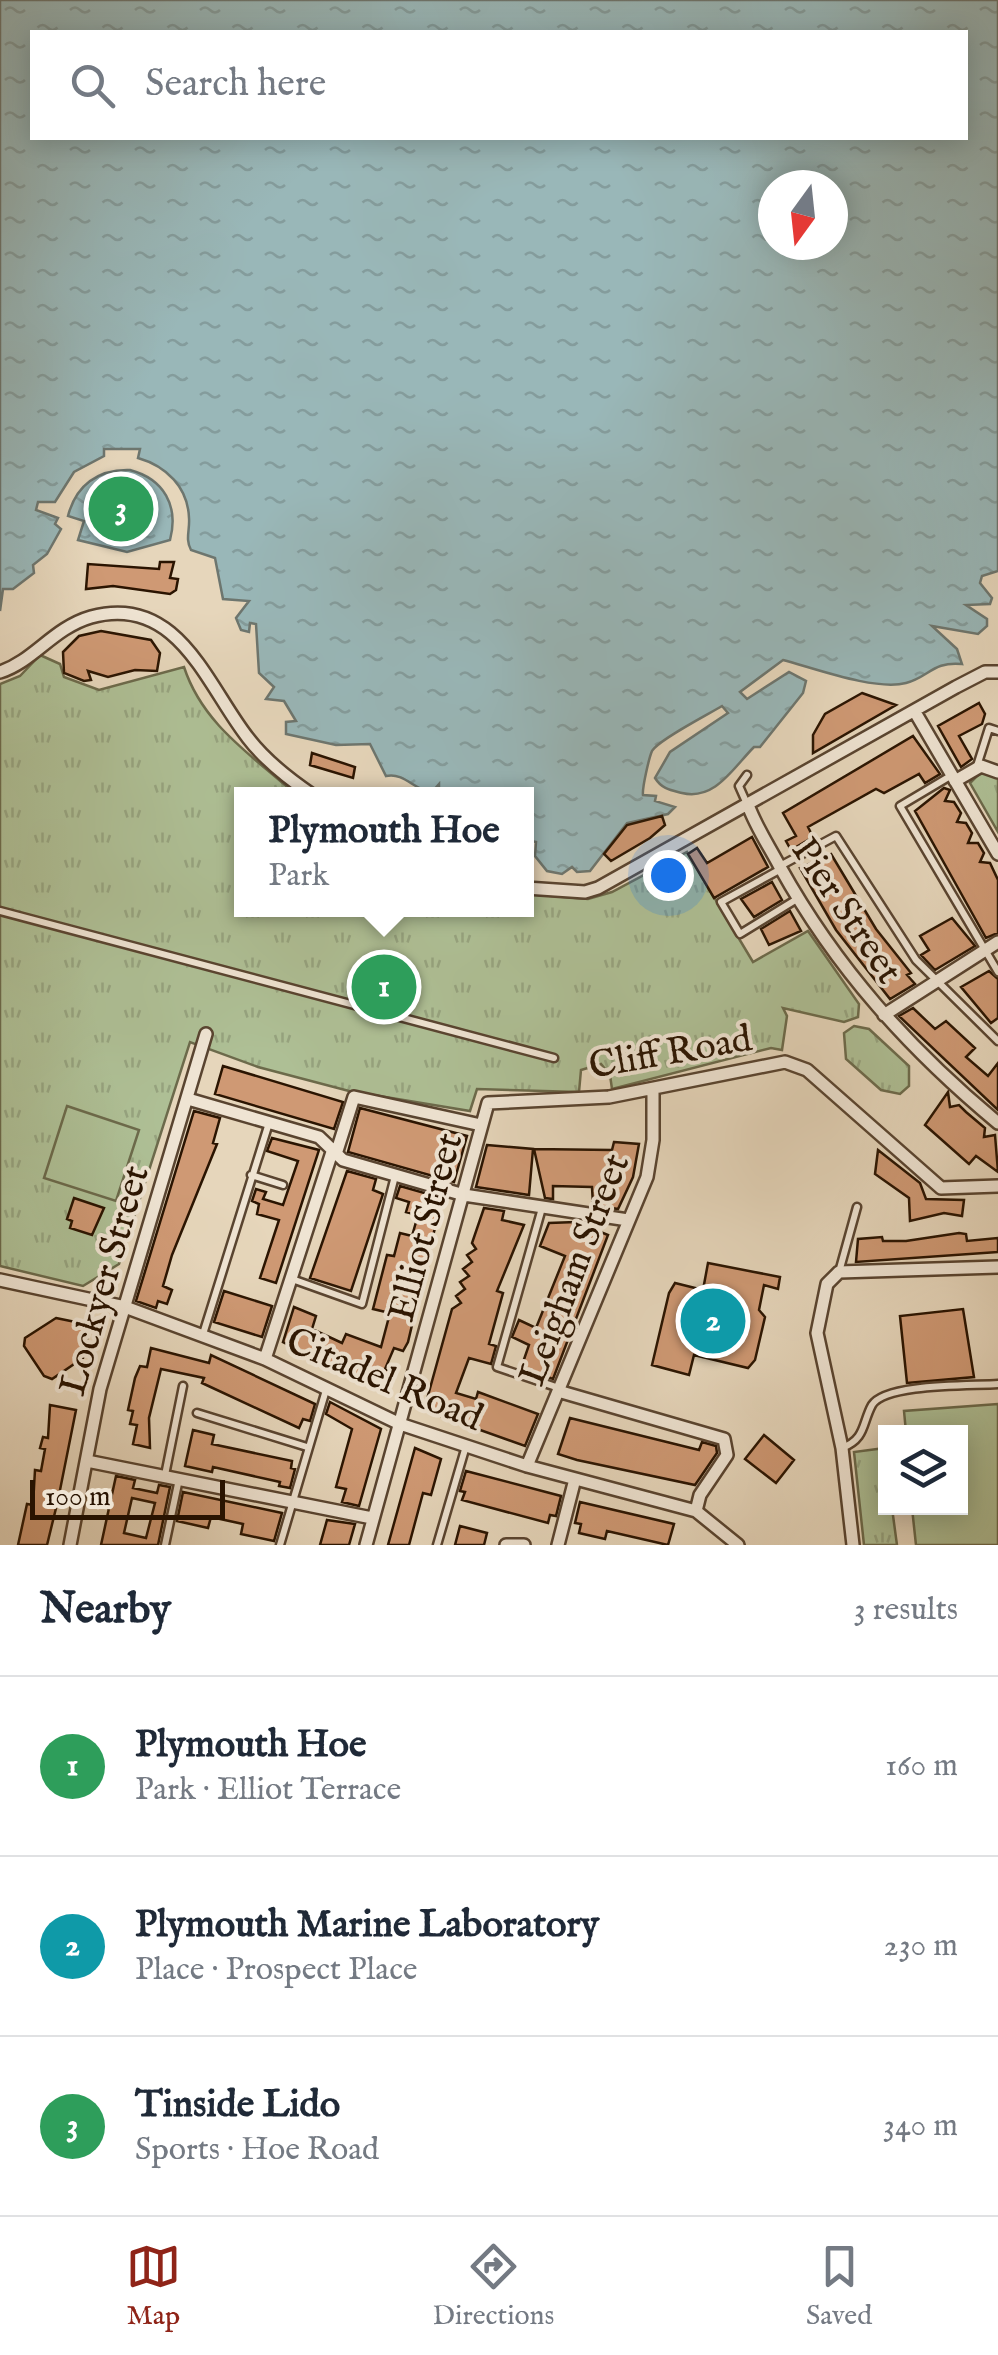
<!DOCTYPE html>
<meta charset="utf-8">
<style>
:root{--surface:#fff;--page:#f6f6f7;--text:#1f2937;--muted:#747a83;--line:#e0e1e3;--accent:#8f2418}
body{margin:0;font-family:"IM FELL English",serif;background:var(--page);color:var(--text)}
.controls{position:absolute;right:30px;bottom:30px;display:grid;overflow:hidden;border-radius:0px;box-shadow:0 5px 25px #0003}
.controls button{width:90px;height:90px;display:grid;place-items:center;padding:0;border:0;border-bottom:2px solid var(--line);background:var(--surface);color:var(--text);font:50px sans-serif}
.compass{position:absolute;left:758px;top:170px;width:90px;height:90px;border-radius:50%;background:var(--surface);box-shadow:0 5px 25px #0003;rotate:195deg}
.scale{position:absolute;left:30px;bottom:25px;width:195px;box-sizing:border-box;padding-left:10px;border:5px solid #2a1401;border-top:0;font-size:28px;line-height:35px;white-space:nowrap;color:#2a1401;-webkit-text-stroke:8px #efe4d3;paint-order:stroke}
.you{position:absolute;left:668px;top:875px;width:35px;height:35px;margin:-25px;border:8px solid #fff;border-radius:50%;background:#1a73e8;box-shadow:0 0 0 15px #1a73e833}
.badge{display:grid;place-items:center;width:65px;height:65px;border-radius:50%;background:var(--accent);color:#fff;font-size:32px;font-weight:700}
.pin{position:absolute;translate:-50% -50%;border:5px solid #fff;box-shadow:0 2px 10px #0006}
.popup{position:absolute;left:234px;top:787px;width:300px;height:130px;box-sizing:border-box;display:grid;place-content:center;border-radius:0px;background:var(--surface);filter:drop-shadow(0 2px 8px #0005);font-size:32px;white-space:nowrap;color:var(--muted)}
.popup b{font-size:38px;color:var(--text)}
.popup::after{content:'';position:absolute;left:50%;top:100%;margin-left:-20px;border:20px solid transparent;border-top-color:var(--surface)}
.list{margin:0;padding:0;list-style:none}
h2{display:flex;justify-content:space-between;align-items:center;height:130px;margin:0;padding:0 40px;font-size:42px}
h2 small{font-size:32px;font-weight:400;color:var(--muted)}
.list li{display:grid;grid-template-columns:65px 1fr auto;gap:30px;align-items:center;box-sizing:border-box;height:180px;padding:0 40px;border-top:2px solid var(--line)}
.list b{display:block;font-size:38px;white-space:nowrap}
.list p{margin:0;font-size:32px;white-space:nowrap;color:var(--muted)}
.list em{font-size:32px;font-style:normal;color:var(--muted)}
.icon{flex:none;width:55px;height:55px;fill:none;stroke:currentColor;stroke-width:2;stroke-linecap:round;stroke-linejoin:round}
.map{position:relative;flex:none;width:998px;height:1545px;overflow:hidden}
.search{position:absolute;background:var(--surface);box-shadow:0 5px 25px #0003;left:30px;right:30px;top:30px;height:110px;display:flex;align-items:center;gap:25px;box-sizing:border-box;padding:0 35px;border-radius:0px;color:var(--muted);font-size:38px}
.sheet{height:670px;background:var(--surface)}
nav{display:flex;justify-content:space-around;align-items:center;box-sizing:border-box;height:140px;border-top:2px solid var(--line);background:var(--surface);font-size:28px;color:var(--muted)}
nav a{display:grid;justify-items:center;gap:5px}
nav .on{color:var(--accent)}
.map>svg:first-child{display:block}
</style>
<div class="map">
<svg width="998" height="1545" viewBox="0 0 998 1545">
<defs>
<pattern id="park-tufts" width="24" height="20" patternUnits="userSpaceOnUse" patternTransform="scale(2.5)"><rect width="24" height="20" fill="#aebf95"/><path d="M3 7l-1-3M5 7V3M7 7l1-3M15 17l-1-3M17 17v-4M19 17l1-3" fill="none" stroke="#96a37f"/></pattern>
<pattern id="water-ripples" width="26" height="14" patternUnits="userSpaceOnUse" patternTransform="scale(2.5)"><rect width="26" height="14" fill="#99b7b8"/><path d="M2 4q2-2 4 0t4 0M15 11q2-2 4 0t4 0" fill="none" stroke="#849c9c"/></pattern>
</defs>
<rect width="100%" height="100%" fill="#e6d6bb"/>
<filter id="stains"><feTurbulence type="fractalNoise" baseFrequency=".002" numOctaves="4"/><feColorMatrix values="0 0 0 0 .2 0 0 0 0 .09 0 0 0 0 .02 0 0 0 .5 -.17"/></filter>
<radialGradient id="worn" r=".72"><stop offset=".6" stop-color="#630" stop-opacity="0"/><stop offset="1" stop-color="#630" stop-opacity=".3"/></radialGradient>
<path fill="url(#park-tufts)" stroke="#6c6a4b" stroke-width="2.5" d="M40,655L60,664L64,677L99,690L184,667C203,725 252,755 295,794H242V910H526L527,894L588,899L612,892L687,852L753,962L808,931L859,1004L858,1017L844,1022L783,1008L787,1016L782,1050L771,1048L612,1089L610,1075L601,1064L581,1070L579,1092L477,1089L470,1111L349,1091L258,1067L190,1042L119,1264L83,1286L0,1266V684L20,676Z
M981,772L998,778V832L970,783Z
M854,1026L869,1029L909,1066V1086L900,1094L881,1090L846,1059L844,1033Z
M885,1448L886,1508H892L897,1545H864L854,1452Z"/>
<path fill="#aebf95" stroke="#6c6a4b" stroke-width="2.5" d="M67,1106L139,1130L116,1201L44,1178Z
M998,1404V1545H916L912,1508H960V1432H906L904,1411Z"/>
<path fill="url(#water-ripples)" stroke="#6d766f" stroke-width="2.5" fill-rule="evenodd" d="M0,0H998V571L982,576L980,583L992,598L990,604L966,605L987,619V626L978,634L932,626L957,649L962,664C933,661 929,677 906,683C875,691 814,668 783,660L740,692L747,699L789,672L806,681L803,693L760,747H754C733,768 715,801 682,793C670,790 662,789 655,778L670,752L728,713L722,706C709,714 658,740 652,751C649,758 642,788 643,795L656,796L655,801L675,807L668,814L627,823L590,871L577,872L572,867L562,874L547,871L535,856L536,842L527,840L526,794H439V784L432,792C414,791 405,772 386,776L370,744L336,745L286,734V722L296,721L284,701L266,699L274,687L259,673L256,624L250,623L249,632L241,630L236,618L249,601L223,599L215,558L191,550C185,539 190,530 189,518C188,487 166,466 138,458L140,449H104V456L74,472L55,502H38L36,510L58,518L55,524L61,529L47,554L33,565L34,573L13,589H3L0,611ZM32,32H966V138H32ZM773,185H833V245H773Z
M130,470C164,479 179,506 170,540L127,552L78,540L84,521L68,516C76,485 98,469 130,470Z"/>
<path fill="#cf9974" stroke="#2a1401" stroke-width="2.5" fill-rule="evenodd" d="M160,562H174L170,578L178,579L176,590L170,594L113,586L86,589L88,564L159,569Z
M101,631L151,640L160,653L157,671L135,670L108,677L88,671L91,680L84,681L64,673L63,652L79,636Z
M862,693L896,705L813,753V735L825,714Z
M979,703L985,714L982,724L959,736L972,759L961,767L938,726Z
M913,736L940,774L925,783L919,774L884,793L876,789L808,827L813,837L791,850L786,841L796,836L783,813Z
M312,753L355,767L353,778L310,765Z
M944,788L950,790L945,801L954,802L961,813L957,822L966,823L972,833L968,843H978L984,853L980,862L990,863L998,880V933L986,938L915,811Z
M662,816L665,825L650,838L611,861L604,854L627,825Z
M752,837L768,867L714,898L688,854L697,848L707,863Z
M831,854L876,929L911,973L907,975L915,984L890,999L836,930L800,868Z
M772,882L782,900L754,917L741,899Z
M790,911L801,931L769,945L761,929Z
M952,918L975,946L935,970L921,955L929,950L920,936Z
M989,971L998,979V1018L991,1023L961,987Z
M913,1008L935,1029L946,1021L975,1048L966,1057L988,1076L998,1063V1110L899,1016Z
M223,1066L343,1102L334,1129L215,1094Z
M948,1092L950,1107L959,1105L966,1112L985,1128L984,1137L995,1135L998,1172L976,1156L969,1164L925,1125Z
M360,1108L467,1136L454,1182L348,1152Z
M194,1111L220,1118L213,1143L217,1144L172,1255L163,1286L172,1290L167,1304L158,1301L156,1308L136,1301Z
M272,1138L319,1150L276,1283L260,1278L279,1220L257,1214L259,1204L252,1201L256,1189L266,1192L263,1199L283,1205L298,1161L267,1151Z
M614,1142L639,1144L633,1177L618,1209L593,1205L592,1187L553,1186V1199L545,1198L534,1149L612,1150Z
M487,1145L533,1149L529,1195L476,1187Z
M878,1150L920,1183L926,1199L964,1200L962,1216L944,1213L910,1221L909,1198L875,1174Z
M347,1171L376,1179L373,1190L383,1194L351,1291L310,1278Z
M400,1186L442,1198L408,1342L403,1351L394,1348L385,1369L392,1372L382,1392L283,1342L294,1307L316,1316L312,1329L342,1343L346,1334L381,1347L390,1313L373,1309L387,1255L394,1256L400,1233L412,1236L418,1215L406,1212L409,1202L396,1198Z
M74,1198L104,1208L92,1235L70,1228L72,1221L67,1219Z
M484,1208L504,1211L502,1220L524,1225L497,1291L503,1293L489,1344L496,1346L491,1364L469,1358L456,1393L476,1399L478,1392L538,1414L525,1446L424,1410L452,1309L461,1303L456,1296L465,1289L460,1282L469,1276L463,1269L472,1262L467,1255L476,1249L472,1243Z
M576,1222L608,1235L553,1379L521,1368L529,1345L512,1337L519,1320L536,1328L565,1256L540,1246L549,1223Z
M959,1233L966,1234L967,1241L998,1238V1252L856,1262L858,1239L882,1237L883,1241H906Z
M708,1263L780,1277L778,1289L764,1285L759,1310L765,1317L755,1360L748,1368L694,1355L689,1375L652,1365L669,1293L675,1283L703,1290Z
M224,1291L272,1306L262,1337L214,1322Z
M963,1309L974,1377L907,1383L900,1316Z
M56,1318L90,1325L83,1358L52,1379L44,1376L24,1346L25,1338Z
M151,1348L209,1363L211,1355L315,1404L310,1421L303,1419L299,1428L202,1383L204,1378L161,1369L149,1418L150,1448L133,1444L137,1425L130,1424L133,1411L128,1410L135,1378L140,1366L147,1367Z
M330,1402L381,1429L359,1506L342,1502L346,1489L336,1487L352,1429L326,1414Z
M50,1405L76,1410L58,1500L47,1545H18L27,1504L33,1505L35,1470L41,1471L45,1449L40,1448L43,1437L48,1438Z
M570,1418L699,1450L702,1442L716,1446L717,1453L695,1485L577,1460L558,1454Z
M193,1430L214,1435L212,1444L292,1461L291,1468L295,1469L290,1488L279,1486L280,1482L213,1467L212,1472L185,1466Z
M764,1435L794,1460L776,1483L745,1459Z
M415,1448L441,1459L431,1495L423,1493L409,1545H388Z
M466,1471L561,1496L556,1516L550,1515L548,1523L462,1500L465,1492L460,1491Z
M116,1476L135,1480L133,1488L157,1493L159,1485L170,1487L158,1545H101ZM132,1498L155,1503L146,1538L124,1533Z
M183,1492L282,1513L274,1541L241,1534L243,1524L211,1517L208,1528L177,1521Z
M580,1502L674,1524L668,1545L607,1531L605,1539L579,1533L581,1524L575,1523Z
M327,1520L355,1524L349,1545H320Z
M460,1526L487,1533L484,1545H455Z"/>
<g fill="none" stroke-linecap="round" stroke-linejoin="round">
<g stroke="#594430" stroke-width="11">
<path id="service" d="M977,766L989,728L998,731
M952,775L900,806L998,972
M747,804L739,786L747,775
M780,866L836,836L916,960L998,1041
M781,869L721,902L740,934L797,899
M0,911L554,1058
M251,1175L283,1185
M542,1208L497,1367L559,1388
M839,1272L857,1207
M292,1279L362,1304L395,1176
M203,1334L269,1123
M197,1413L307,1447
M842,1448C866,1439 862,1423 872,1405C886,1383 972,1386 998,1384
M165,1475L183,1386
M165,1545L179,1479
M280,1545L326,1390
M437,1545L466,1446"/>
</g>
<g stroke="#594430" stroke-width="16">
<path id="minor" d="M0,672C34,661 53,628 91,617C178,593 207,686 248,738C264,759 289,779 311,794
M915,712L998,854
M955,781L981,766L998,772
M748,805C756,827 769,846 780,867C836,968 909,1049 998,1123
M526,888L585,892L598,888L956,687L985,672H998
M884,1015L998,942
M188,1099L319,1137L343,1160L464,1195L628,1220
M336,1154L354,1097L481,1125
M0,1280L125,1307L265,1359L400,1424L527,1466L696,1511L738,1545
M265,1359L333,1149
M558,1391L724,1439L727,1455L700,1495L696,1511
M87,1461L372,1518
M527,1466L647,1177L653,1140V1089
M70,1545L100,1389L206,1034
M366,1545L488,1103L609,1097L785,1062L807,1070L941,1188L998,1186
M506,1545H524
M558,1545L575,1479
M853,1545L842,1448L817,1333L827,1284L839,1272L998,1267"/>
</g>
<use href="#service" stroke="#efe4d3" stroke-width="6"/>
<use href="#minor" stroke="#efe4d3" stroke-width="11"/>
</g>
<g text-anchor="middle" stroke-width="8" stroke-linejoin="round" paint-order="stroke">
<g font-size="38" fill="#2a1401" stroke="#efe4d3">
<text transform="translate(848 910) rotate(56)" y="13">Pier Street</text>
<text transform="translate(670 1051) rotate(-10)" y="13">Cliff Road</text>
<text transform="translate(424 1227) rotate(-75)" y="13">Elliot Street</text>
<text transform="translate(573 1269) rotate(-69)" y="13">Leigham Street</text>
<text transform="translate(103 1280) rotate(-74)" y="13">Lockyer Street</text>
<text transform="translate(385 1378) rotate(23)" y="13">Citadel Road</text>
</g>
</g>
<rect width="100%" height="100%" filter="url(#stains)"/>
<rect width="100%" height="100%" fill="url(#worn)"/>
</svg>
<div class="controls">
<button><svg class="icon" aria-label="layers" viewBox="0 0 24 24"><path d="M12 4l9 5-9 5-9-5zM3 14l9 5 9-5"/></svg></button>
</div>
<svg class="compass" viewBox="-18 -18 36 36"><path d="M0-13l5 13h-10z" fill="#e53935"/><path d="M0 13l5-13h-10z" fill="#747a83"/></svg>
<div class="scale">100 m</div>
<div class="you"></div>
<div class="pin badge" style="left:384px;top:987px;background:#2e9e5b">1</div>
<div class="popup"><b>Plymouth Hoe</b>Park</div>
<div class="pin badge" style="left:713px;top:1321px;background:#0f9aa8">2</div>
<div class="pin badge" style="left:121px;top:509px;background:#2e9e5b">3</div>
<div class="search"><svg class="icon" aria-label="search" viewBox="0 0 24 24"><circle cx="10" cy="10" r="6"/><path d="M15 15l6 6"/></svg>Search here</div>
</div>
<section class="sheet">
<h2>Nearby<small>3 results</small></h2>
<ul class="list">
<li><span class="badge" style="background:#2e9e5b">1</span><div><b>Plymouth Hoe</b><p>Park · Elliot Terrace</p></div><em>160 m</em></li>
<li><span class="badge" style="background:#0f9aa8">2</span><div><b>Plymouth Marine Laboratory</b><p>Place · Prospect Place</p></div><em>230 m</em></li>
<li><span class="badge" style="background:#2e9e5b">3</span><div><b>Tinside Lido</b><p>Sports · Hoe Road</p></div><em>340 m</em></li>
</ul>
</section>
<nav>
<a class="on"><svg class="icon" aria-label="map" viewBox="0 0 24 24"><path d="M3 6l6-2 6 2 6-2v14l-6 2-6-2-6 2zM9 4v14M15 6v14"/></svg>Map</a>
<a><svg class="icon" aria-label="directions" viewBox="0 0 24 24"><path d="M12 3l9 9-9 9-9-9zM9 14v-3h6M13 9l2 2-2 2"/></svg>Directions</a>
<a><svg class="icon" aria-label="saved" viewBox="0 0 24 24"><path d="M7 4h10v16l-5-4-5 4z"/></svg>Saved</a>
</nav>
